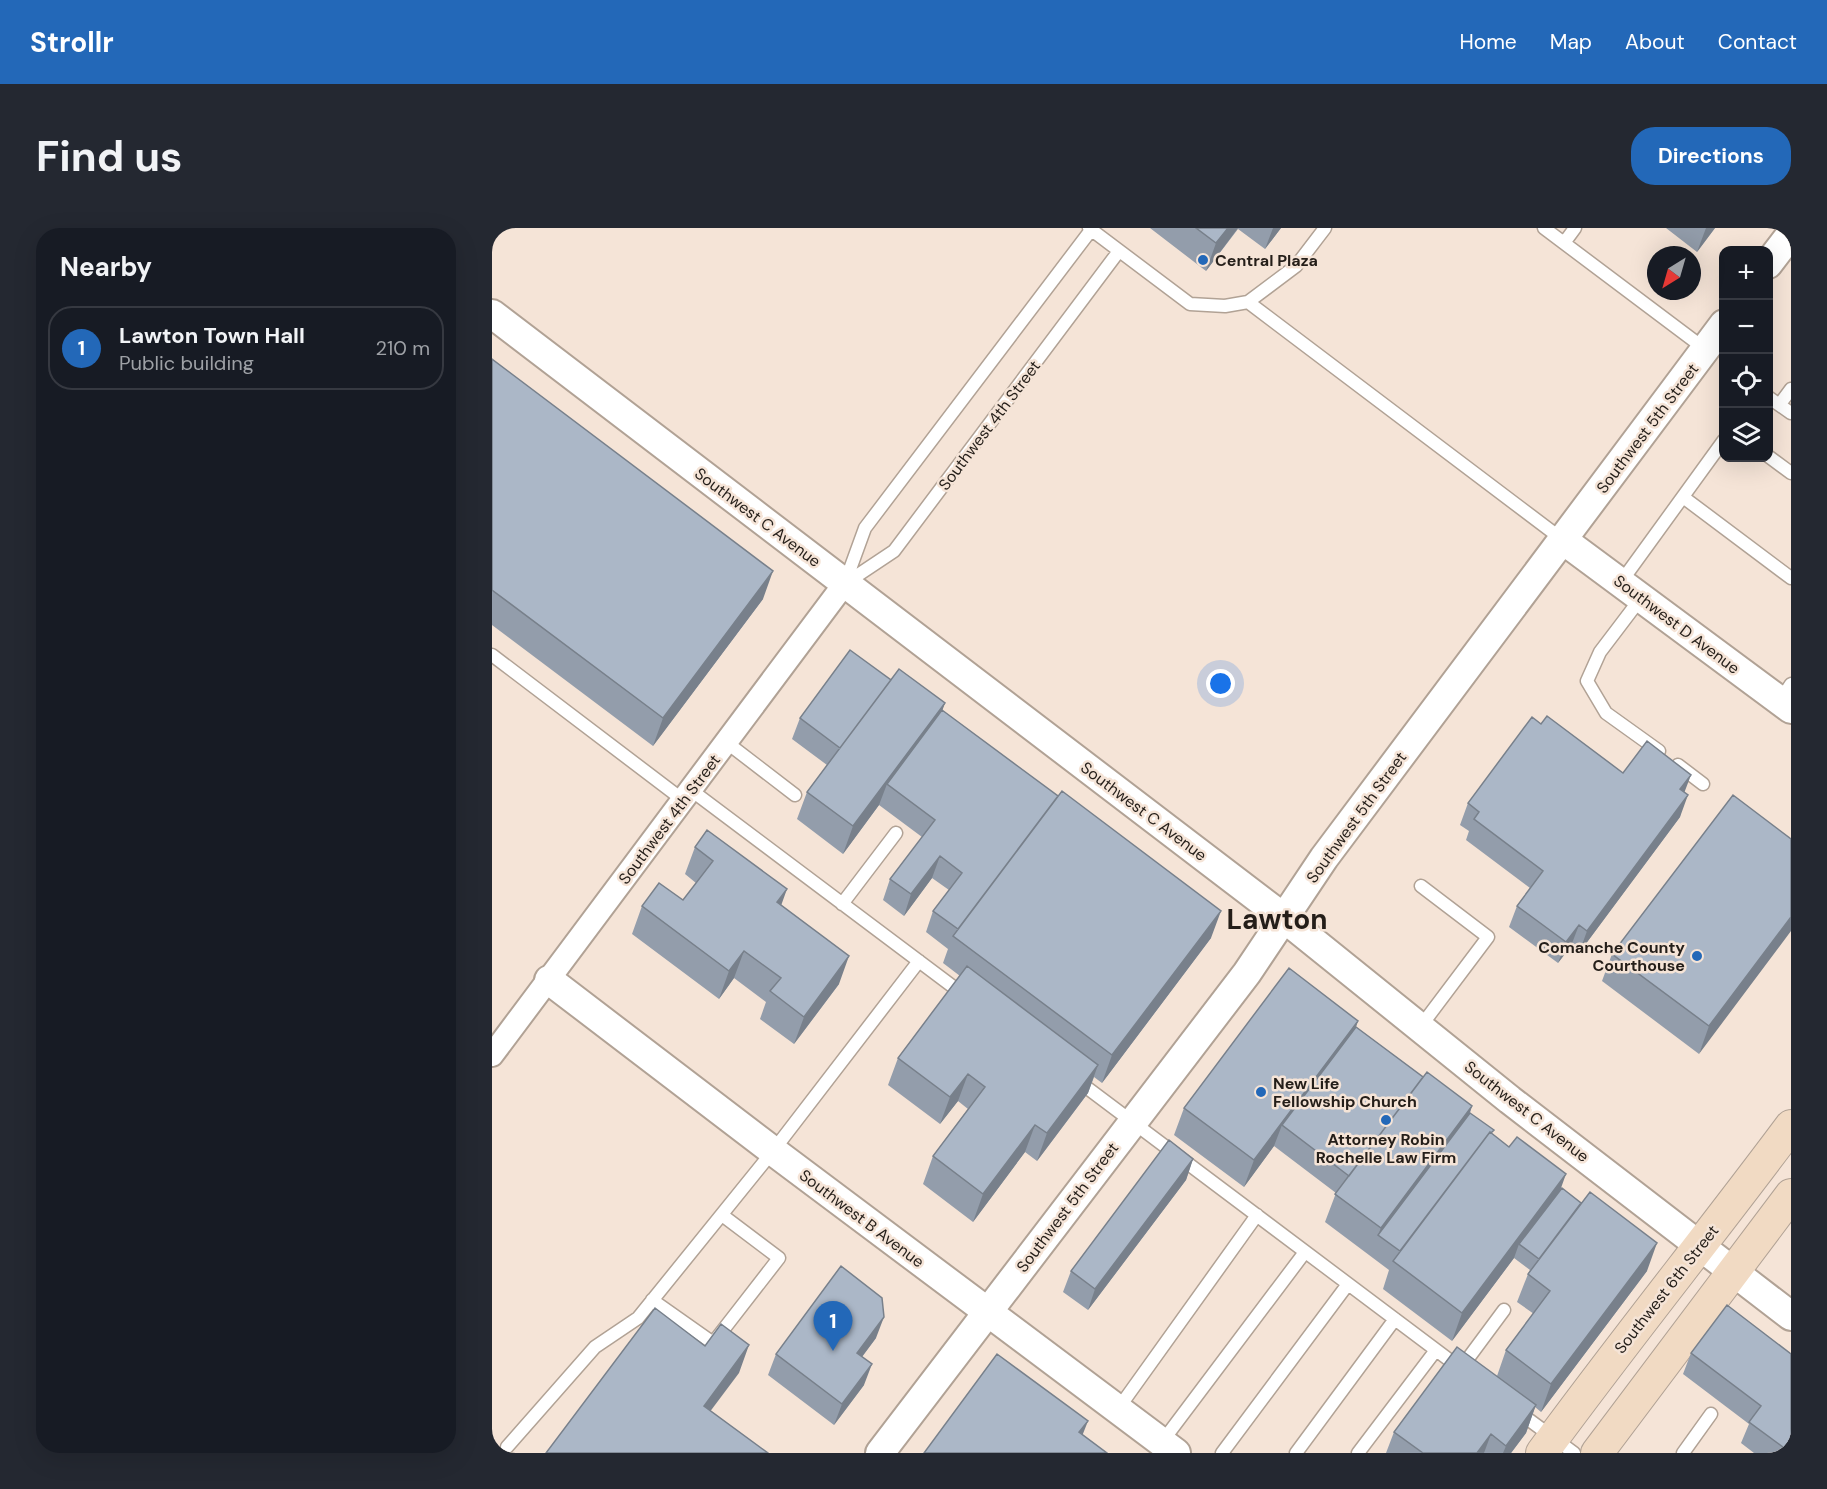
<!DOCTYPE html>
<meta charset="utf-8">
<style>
:root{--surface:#171b24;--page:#242831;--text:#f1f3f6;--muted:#9ea1a6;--line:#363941;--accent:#2368b8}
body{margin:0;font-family:"DM Sans",sans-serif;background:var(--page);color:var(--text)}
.controls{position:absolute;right:18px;top:18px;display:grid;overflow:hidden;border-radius:12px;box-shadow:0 6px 24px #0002}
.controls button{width:54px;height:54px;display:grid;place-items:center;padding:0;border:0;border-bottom:2px solid var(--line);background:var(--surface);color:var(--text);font:30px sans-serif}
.compass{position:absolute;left:1155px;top:18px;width:54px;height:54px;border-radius:50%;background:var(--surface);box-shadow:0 6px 24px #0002;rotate:217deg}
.you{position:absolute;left:729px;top:456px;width:21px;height:21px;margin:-15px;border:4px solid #fff;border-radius:50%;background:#1a73e8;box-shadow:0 0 0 9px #1a73e833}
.badge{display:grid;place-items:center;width:39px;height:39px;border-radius:50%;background:var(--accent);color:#fff;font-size:20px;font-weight:700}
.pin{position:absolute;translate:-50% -50px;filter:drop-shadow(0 2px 3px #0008)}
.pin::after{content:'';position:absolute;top:32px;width:21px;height:18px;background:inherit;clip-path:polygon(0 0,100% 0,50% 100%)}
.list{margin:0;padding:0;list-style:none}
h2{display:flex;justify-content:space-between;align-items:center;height:78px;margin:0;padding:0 24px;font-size:26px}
h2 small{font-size:20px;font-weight:400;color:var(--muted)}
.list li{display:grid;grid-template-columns:39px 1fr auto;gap:18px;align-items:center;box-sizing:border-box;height:84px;margin:0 12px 12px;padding:0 12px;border:2px solid var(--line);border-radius:24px}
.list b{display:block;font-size:22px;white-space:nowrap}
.list p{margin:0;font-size:20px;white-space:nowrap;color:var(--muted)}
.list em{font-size:20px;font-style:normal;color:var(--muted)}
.icon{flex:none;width:33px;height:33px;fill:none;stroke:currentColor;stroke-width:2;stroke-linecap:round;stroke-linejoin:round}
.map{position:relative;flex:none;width:1299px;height:1225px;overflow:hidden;border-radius:24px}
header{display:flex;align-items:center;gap:36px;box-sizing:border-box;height:84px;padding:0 30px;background:var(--accent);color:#fff}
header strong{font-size:28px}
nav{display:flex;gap:33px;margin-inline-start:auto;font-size:21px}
.intro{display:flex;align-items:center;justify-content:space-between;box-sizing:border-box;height:144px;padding:0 36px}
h1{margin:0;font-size:42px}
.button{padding:15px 27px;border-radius:24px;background:var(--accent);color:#fff;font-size:21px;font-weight:700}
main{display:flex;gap:36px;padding:0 36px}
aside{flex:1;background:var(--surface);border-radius:24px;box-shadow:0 6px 24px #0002}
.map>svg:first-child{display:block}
</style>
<header>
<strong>Strollr</strong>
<nav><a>Home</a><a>Map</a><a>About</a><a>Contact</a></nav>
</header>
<div class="intro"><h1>Find us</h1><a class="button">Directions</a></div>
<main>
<aside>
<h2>Nearby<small></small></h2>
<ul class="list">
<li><span class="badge">1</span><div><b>Lawton Town Hall</b><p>Public building</p></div><em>210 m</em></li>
</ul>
</aside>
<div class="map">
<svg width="1299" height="1225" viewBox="0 0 1299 1225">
<rect width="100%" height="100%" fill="#f5e4d7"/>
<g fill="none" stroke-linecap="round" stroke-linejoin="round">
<g stroke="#b1a295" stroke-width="15">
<path id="service" d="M597,0L698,76L733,78L756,74L1071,312
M1052,0L1213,121
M1072,15L1083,0
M756,74L804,38L833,0
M1276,169L1299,185
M1288,176L1299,161
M1276,228L1299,245
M1191,269L1299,350
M1129,354L1232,212
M353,355L373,300L599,2
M354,355L402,323L627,23
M1149,370L1108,424L1095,453L1114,485L1167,523
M0,427L191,572
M1288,473L1299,456
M234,514L303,567
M1186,537L1211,556
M199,562L472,767
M350,676L404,605
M929,798L996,709L929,658
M586,853L968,1140
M160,1072L221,1115L287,1030L230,987
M969,1140L1012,1082
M626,1181L765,987
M1025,1183L1082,1225
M670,1214L813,1024
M15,1219L103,1119L146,1090L281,923L427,733
M730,1225L856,1056
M804,1225L903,1091
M866,1225L944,1122
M1191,1225L1219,1186"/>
</g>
<g stroke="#b1a295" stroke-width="26">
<path id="minor" d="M0,827L353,355"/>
</g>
<g stroke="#b1a295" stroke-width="32">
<path id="tertiary" d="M1276,36L1299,6
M0,86L792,690L1018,872L1299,1088
M1071,312L1299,481
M57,752L281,923L684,1225
M388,1225L755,745L832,630L1232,96"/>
</g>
<g stroke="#b1a295" stroke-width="34">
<path id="secondary" d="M1050,1225C1131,1114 1217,1008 1299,898
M1105,1225L1299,967"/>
</g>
<use href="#service" stroke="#fff" stroke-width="12"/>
<use href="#minor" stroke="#fff" stroke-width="22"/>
<use href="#tertiary" stroke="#fff" stroke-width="28"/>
<use href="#secondary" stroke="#f1dac3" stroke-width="32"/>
</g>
<path fill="#939dab" d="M658,0H789L773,21L746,1L714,43Z
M1174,0H1223L1205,24Z
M0,131L271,371L161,518L0,397Z
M399,452L453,475L450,482L719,710L610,855L602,849L596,865L545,933L533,924L481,994L431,956L441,928L476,881L466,873L448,896L396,857L406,830L468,748L451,735L456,721L434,704L441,683L457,662L440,650L412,688L391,672L398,651L430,609L387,577L351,626L305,591L315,564L335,537L300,511L308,490Z
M1049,496L1131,545L1192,565L1188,589L1087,725L1079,718L1066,735L1017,699L1025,678L1038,660L974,612L977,603L968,597L976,575Z
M1299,611L1207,826L1110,753L1120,726Z
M203,619L289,677L347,756L302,816L268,791L274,774L242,750L227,771L140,706L150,678L191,672L204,655L193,646Z
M866,793L864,799L931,849L980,878L978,885L1000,906L1070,960L1155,1043L1049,1184L1043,1179L1034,1205L1019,1225H894L902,1204L1005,1148L1014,1122L1042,1086L1025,1074L1036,1046L1038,1042L1022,1030L960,1113L891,1061L897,1042L833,994L844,965L782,918L752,959L682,907L692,880Z
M701,931L694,952L596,1082L571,1064L579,1043Z
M384,1110L370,1129L372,1157L342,1197L276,1147L284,1126Z
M1199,1125L1299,1126V1225H1262L1249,1215L1257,1196L1191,1146Z"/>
<path fill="#78808b" d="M736,0H746L714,43L724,15Z
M781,0H789L773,21Z
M1214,0H1223L1205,24Z
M281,343L271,371L161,518L171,490Z
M453,475L443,503L395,556L387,577L351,626L361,598Z
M1199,547L1191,568L1188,561Z
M1196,567L1188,589L1087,725L1095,703Z
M448,628L440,650L412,688L419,666Z
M295,661L285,689V674Z
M729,683L719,710L610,855L620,827Z
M1299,689V703L1207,826L1217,798Z
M1087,697L1079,718L1066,735L1074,714Z
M252,723L242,750L227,771L237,743Z
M357,728L347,756L302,816L312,789Z
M866,793L856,820L790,897L782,918L752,959L762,932Z
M606,837L596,865L545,933L555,905Z
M476,846L466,873L448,896L458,869Z
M980,878L970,906L886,1007L889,1000Z
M543,897L533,924L481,994L491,966Z
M701,931L694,952L596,1082L603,1061Z
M1074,946L1064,974L1027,1016L1022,1030L960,1113L970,1085Z
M1165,1015L1155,1043L1049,1184L1059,1156Z
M392,1089L384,1110L357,1146L365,1125Z
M257,1117L247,1145L202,1205L212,1178Z
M380,1136L372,1157L342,1197L350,1176Z
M1044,1177L1034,1205L1019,1225H1011L1014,1218Z
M596,1193L585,1221L587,1204Z
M999,1206L992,1225H985Z"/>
<path fill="#abb7c7" stroke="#78808b" stroke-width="1.5" d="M704,0H736L724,15Z
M0,131L281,343L171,490L0,362Z
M358,422L399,452L348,520L308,490Z
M407,441L453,475L361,598L315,564Z
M450,482L566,568L466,701L441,683L470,645L448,628L419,666L398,651L443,592L395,556Z
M1055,488L1131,545L1155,513L1199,547L1188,561L1196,567L1095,703L1087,697L1074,714L1025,678L1051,643L982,591L987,584L976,575L1040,489L1049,496Z
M570,563L729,683L620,827L461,708Z
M1241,567L1299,611V689L1217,798L1120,726Z
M215,602L295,661L285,674L357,728L312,789L278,763L289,750L252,723L237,743L150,678L167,655L191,672L221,633L203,619Z
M475,738L606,837L555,905L543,897L491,966L441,928L493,859L476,846L458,869L406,830Z
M797,740L866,793L762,932L692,880Z
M864,799L931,849L857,948L790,897Z
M935,844L980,878L889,1000L843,966Z
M978,885L1002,902L999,905L998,904L908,1023L886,1007Z
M998,904L1017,919L1025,909L1074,946L970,1085L901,1033Z
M677,912L701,931L603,1061L579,1043Z
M1070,960L1089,975L1047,1031L1027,1016Z
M1098,964L1165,1015L1059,1156L1014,1122L1058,1063L1036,1046Z
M349,1038L390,1070L392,1089L365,1125L380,1136L350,1176L284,1126Z
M1235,1077L1299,1126V1225L1257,1194L1269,1178L1199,1125Z
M163,1080L213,1118L229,1096L257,1117L212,1178L276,1225H54Z
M965,1119L1044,1177L1014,1218L999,1206L985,1225H931L902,1204Z
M505,1126L596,1193L587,1204L615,1225H432Z"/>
<g fill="#2368b8" stroke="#f5e4d7" stroke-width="2">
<circle cx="711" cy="32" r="6"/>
<circle cx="1205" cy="728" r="6"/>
<circle cx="769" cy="864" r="6"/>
<circle cx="894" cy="892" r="6"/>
</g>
<g text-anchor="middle" stroke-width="5" stroke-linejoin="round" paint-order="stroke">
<g font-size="16" font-weight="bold" fill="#241e19" stroke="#f5e4d7" text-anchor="start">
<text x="723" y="38">Central Plaza</text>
<text x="1193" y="725" text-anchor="end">Comanche County<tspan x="1193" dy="18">Courthouse</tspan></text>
<text x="781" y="861">New Life<tspan x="781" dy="18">Fellowship Church</tspan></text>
<text x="894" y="917" text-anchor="middle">Attorney Robin<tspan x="894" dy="18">Rochelle Law Firm</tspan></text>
</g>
<g font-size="16" fill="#241e19" stroke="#f5e4d7">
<text transform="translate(497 197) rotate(-53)" y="6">Southwest 4th Street</text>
<text transform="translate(1155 200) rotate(-53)" y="6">Southwest 5th Street</text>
<text transform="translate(266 289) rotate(37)" y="6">Southwest C Avenue</text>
<text transform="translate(1185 396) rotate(37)" y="6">Southwest D Avenue</text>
<text transform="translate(652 583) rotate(37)" y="6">Southwest C Avenue</text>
<text transform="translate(864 589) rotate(-54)" y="6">Southwest 5th Street</text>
<text transform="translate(177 591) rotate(-53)" y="6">Southwest 4th Street</text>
<text transform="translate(1035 883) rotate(38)" y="6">Southwest C Avenue</text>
<text transform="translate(575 979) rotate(-53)" y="6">Southwest 5th Street</text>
<text transform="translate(370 990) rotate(37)" y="6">Southwest B Avenue</text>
<text transform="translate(1174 1061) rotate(-52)" y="6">Southwest 6th Street</text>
</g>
<g font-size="28" font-weight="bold" fill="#241e19" stroke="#f5e4d7">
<text x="785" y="701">Lawton</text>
</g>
</g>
</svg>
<div class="controls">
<button>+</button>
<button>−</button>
<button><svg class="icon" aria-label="locate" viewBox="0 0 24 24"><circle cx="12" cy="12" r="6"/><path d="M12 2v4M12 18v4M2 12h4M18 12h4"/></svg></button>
<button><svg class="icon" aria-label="layers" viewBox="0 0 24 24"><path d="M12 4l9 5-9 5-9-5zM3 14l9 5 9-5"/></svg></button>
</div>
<svg class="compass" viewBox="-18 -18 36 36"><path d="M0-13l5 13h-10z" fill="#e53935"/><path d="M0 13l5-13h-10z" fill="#9ea1a6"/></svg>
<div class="you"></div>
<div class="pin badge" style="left:341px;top:1123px">1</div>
</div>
</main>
